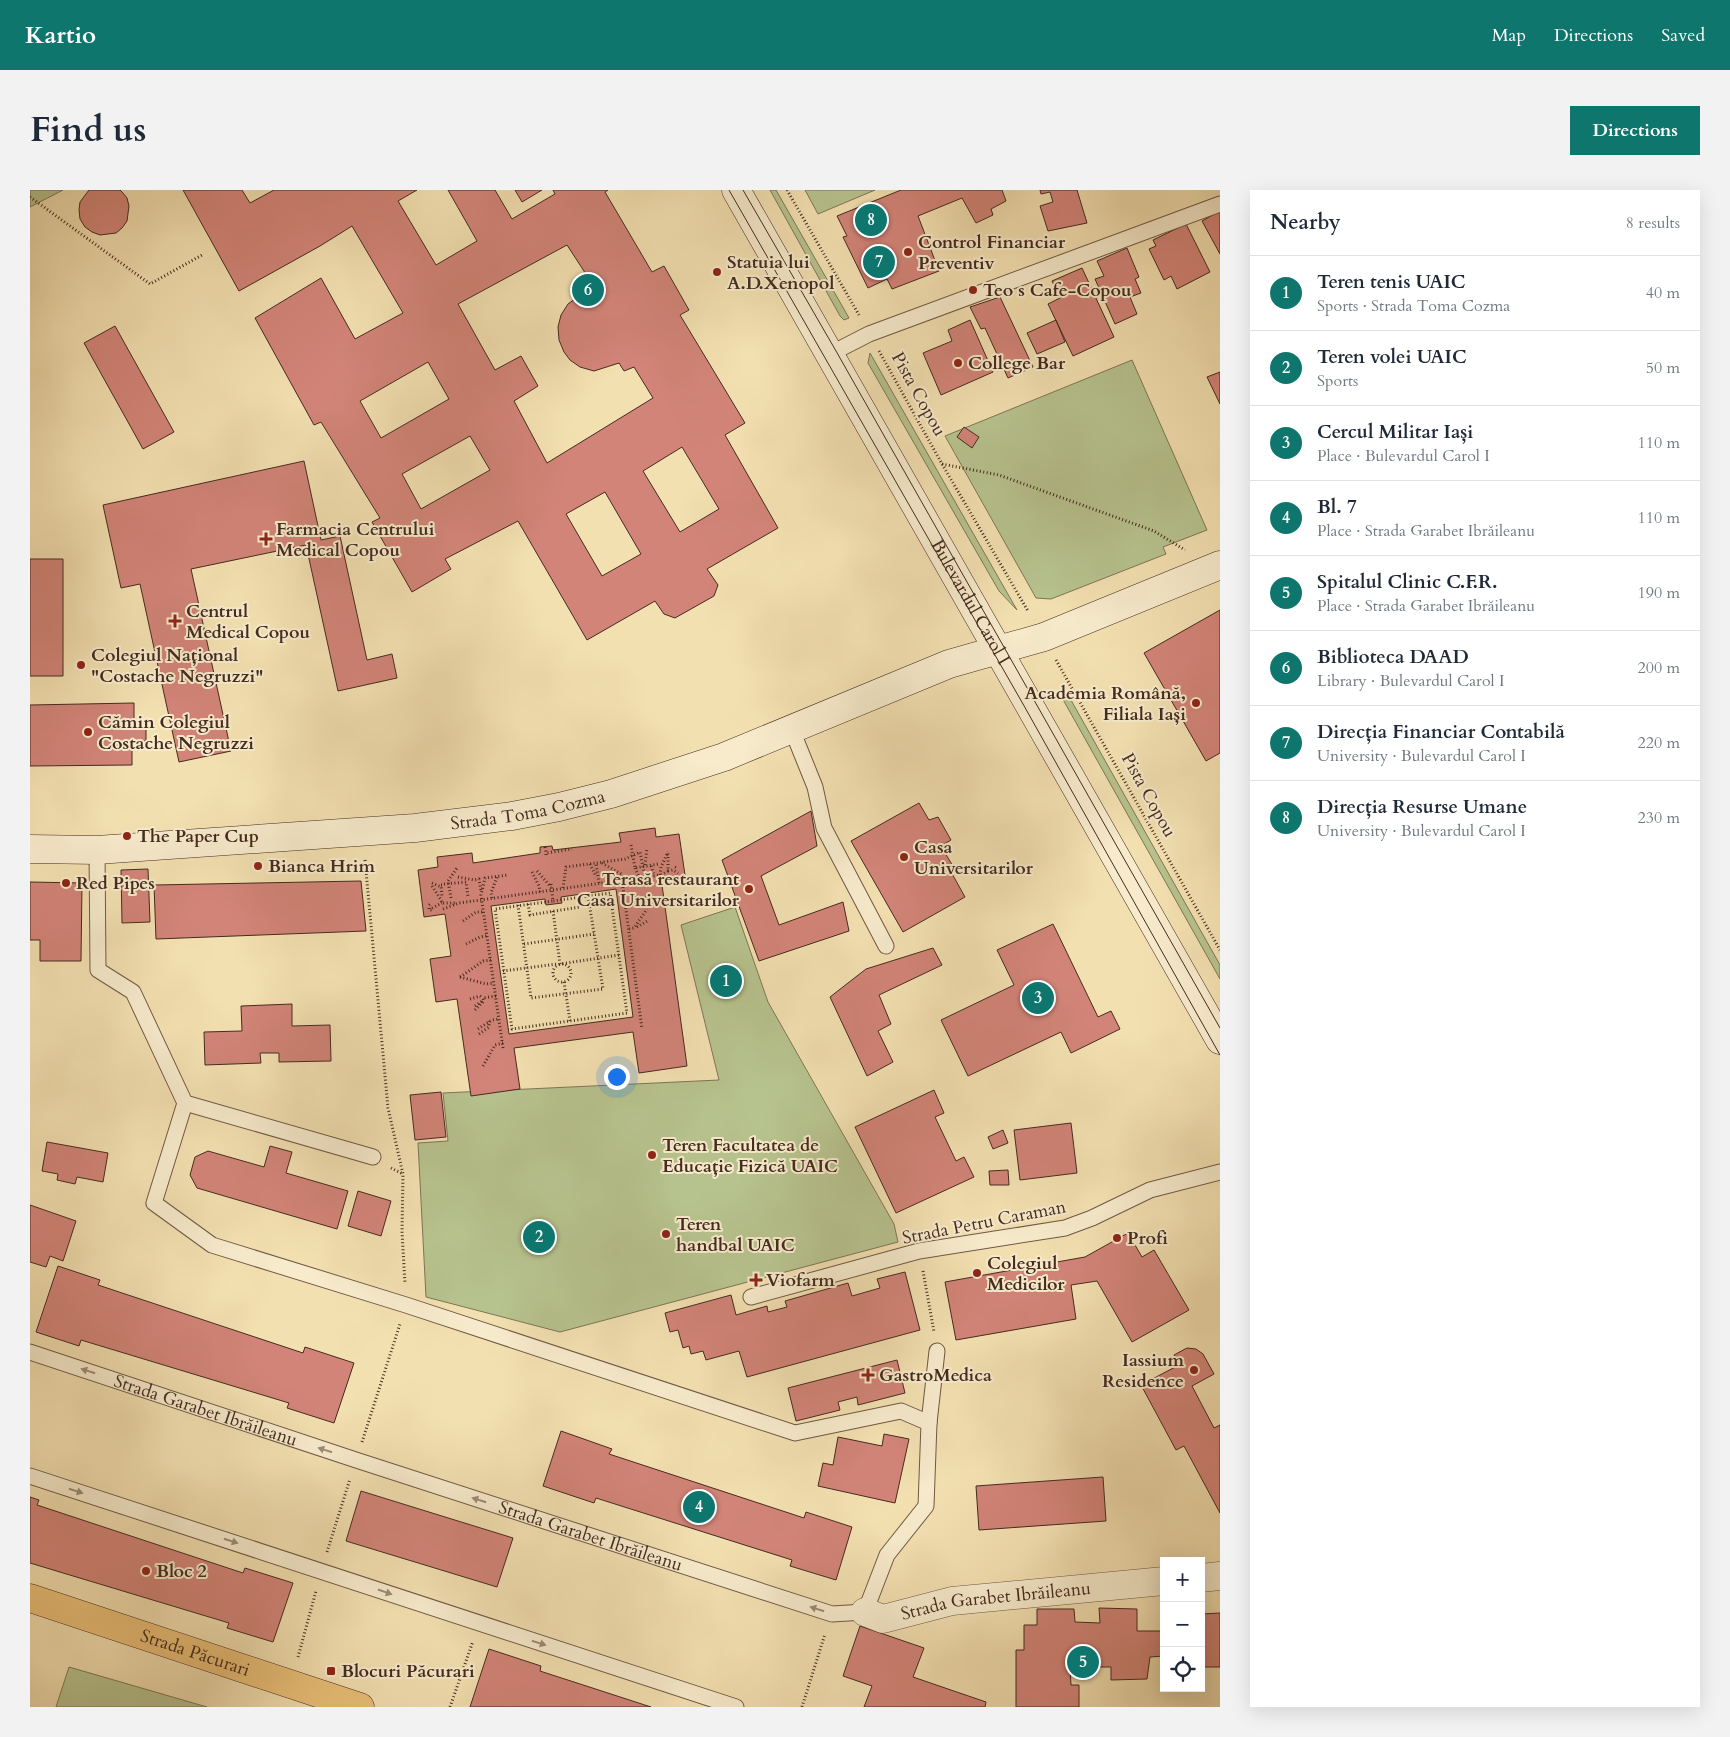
<!DOCTYPE html>
<meta charset="utf-8">
<style>
:root{--surface:#fff;--page:#f2f2f3;--text:#1f2937;--muted:#747a83;--line:#e0e1e3;--accent:#0f766e}
body{margin:0;font-family:Cardo,serif;background:var(--page);color:var(--text)}
.controls{position:absolute;right:15px;bottom:15px;display:grid;overflow:hidden;border-radius:0px;box-shadow:0 5px 20px #0002}
.controls button{width:45px;height:45px;display:grid;place-items:center;padding:0;border:0;border-bottom:1px solid var(--line);background:var(--surface);color:var(--text);font:25px sans-serif}
.you{position:absolute;left:586px;top:886px;width:18px;height:18px;margin:-12px;border:4px solid #fff;border-radius:50%;background:#1a73e8;box-shadow:0 0 0 8px #1a73e833}
.badge{display:grid;place-items:center;width:32px;height:32px;border-radius:50%;background:var(--accent);color:#fff;font-size:16px;font-weight:700}
.pin{position:absolute;translate:-50% -50%;border:2px solid #fff;box-shadow:0 1px 5px #0006}
.list{margin:0;padding:0;list-style:none}
h2{display:flex;justify-content:space-between;align-items:center;height:65px;margin:0;padding:0 20px;font-size:21px}
h2 small{font-size:16px;font-weight:400;color:var(--muted)}
.list li{display:grid;grid-template-columns:32px 1fr auto;gap:15px;align-items:center;box-sizing:border-box;height:75px;padding:0 20px;border-top:1px solid var(--line)}
.list b{display:block;font-size:19px;white-space:nowrap}
.list p{margin:0;font-size:16px;white-space:nowrap;color:var(--muted)}
.list em{font-size:16px;font-style:normal;color:var(--muted)}
.icon{flex:none;width:28px;height:28px;fill:none;stroke:currentColor;stroke-width:2;stroke-linecap:round;stroke-linejoin:round}
.map{position:relative;flex:none;width:1190px;height:1517px;overflow:hidden;border-radius:0px}
header{display:flex;align-items:center;gap:30px;box-sizing:border-box;height:70px;padding:0 25px;background:var(--accent);color:#fff}
header strong{font-size:24px}
nav{display:flex;gap:28px;margin-inline-start:auto;font-size:18px}
.intro{display:flex;align-items:center;justify-content:space-between;box-sizing:border-box;height:120px;padding:0 30px}
h1{margin:0;font-size:35px}
.button{padding:12px 22px;border-radius:0px;background:var(--accent);color:#fff;font-size:18px;font-weight:700}
main{display:flex;gap:30px;padding:0 30px}
aside{flex:1;background:var(--surface);border-radius:0px;box-shadow:0 5px 20px #0002}
.map>svg:first-child{display:block}
</style>
<header>
<strong>Kartio</strong>
<nav><a>Map</a><a>Directions</a><a>Saved</a></nav>
</header>
<div class="intro"><h1>Find us</h1><a class="button">Directions</a></div>
<main>
<div class="map">
<svg width="1190" height="1517" viewBox="0 0 1190 1517">
<rect width="100%" height="100%" fill="#f3e0b1"/>
<filter id="stains"><feTurbulence type="fractalNoise" baseFrequency=".004" numOctaves="4"/><feColorMatrix values="0 0 0 0 .2 0 0 0 0 .09 0 0 0 0 .02 0 0 0 .5 -.17"/></filter>
<radialGradient id="worn" r=".72"><stop offset=".6" stop-color="#630" stop-opacity="0"/><stop offset="1" stop-color="#630" stop-opacity=".3"/></radialGradient>
<path fill="#b7c38e" stroke="#7e7656" d="M0,0H33L0,17Z
M740,0H746L819,128L814,130L810,126Z
M775,0H845L788,24Z
M840,163L987,420L969,401L838,173Z
M1102,170L1177,340L1133,357L1136,364L1021,409L1006,408L915,246Z
M1037,503L1190,775V789L1031,506Z
M705,717L738,812L864,1034L868,1052L530,1142L396,1107L388,953L418,951L413,903L689,890L651,735Z
M39,1477L177,1517H26Z"/>
<path fill="#d28478" stroke="#452a1f" fill-rule="evenodd" d="M59,0H90L92,2L97,8L99,16L97,31L92,38L86,43L70,45L62,42L55,37L50,29L49,20L50,12Z
M153,0H212L220,13L244,0H387L368,11L406,75L447,51L418,0H465L482,29L525,4L523,0H578L575,2L622,82L634,76L659,120L650,125L715,233L695,245L748,338L677,379L688,395L684,406L645,428L634,424L625,411L557,450L488,331L415,369L421,379L382,402L342,332L350,328L291,232L284,235L225,128L291,88L325,149L373,123L322,36L290,56L209,101ZM537,55L565,98L549,106L538,114L531,125L528,137L529,150L534,162L540,170L550,177L564,181L589,173L594,181L604,177L623,208L517,273L484,211L508,196L491,166L465,180L428,114ZM398,172L419,209L351,248L330,211ZM440,246L460,280L391,319L372,284ZM652,257L689,319L650,342L613,281ZM575,302L611,364L572,386L536,324Z
M485,0H512L492,12Z
M871,0H972L976,11L961,19L963,25L946,33L932,8L888,26L909,81L862,99L857,89L838,98L813,47L817,46L807,26Z
M1010,0H1047L1057,33L1018,41L1010,16L1023,12L1020,2L1011,4Z
M1190,21V64L1172,31Z
M1156,34L1180,82L1147,99L1141,86L1134,90L1119,59L1126,56L1123,50Z
M1097,58L1109,87L1105,89L1111,103L1100,107L1107,124L1085,134L1065,89L1074,86L1067,71Z
M1052,78L1084,147L1043,166L1018,114L1030,108L1022,91Z
M970,107L1003,177L978,188L955,138L951,139L940,117Z
M940,130L963,182L911,205L893,163L922,151L918,140Z
M1026,130L1035,152L1007,164L997,143Z
M85,136L144,242L113,259L54,153Z
M1190,182V214L1177,187Z
M934,237L949,247L942,258L927,247Z
M274,271L291,350L310,346L337,470L362,464L367,488L308,501L276,355L161,379L201,561L149,572L110,394L91,398L73,315Z
M0,369H33V486H0Z
M1190,420V563L1176,571L1114,463Z
M104,513V533H116V551H102V575L0,576V515Z
M889,613L899,630L908,627L921,650L911,656L924,678L920,680L935,707L873,742L821,651Z
M781,621L787,656L731,686L749,735L813,712L819,741L729,771L692,670Z
M625,638L626,647L649,644L656,692L632,695L657,876L609,883L603,842L484,858L490,899L441,906L427,809L406,812L400,769L421,766L415,724L394,727L388,680L408,677L407,667L442,663L443,673L510,663V657L522,656L523,660L591,652L589,643ZM586,699L603,827L479,844L461,716L515,709L516,715L532,713L531,707Z
M118,679L120,732L92,733L91,680Z
M331,691L336,741L126,749L124,695Z
M0,692L52,693L51,771H10V750H0Z
M1023,734L1068,827L1081,821L1090,839L1041,863L1031,842L938,886L911,830L984,795L967,760Z
M903,758L912,775L849,805L861,834L848,841L863,872L837,886L800,807L836,779Z
M262,814V836L300,835L301,871L249,872V863H230L231,873L175,875L174,842L212,841L211,816Z
M904,900L914,923L905,927L926,971L934,967L944,987L866,1023L825,937Z
M411,902L416,947L385,950L380,905Z
M1041,933L1047,983L990,990L984,940Z
M973,940L978,953L963,959L958,947Z
M17,952L78,963L73,992L47,987L45,994L27,990L28,984L12,981Z
M240,956L262,962L256,983L318,1001L307,1039L167,998L160,985L165,967L178,961L234,977Z
M978,980L979,995H960L959,981Z
M328,1001L361,1011L351,1046L318,1036Z
M0,1015L46,1031L33,1071L20,1066L16,1077L0,1072Z
M1098,1043L1112,1067L1124,1060L1159,1120L1102,1152L1067,1091L1041,1095L1046,1129L926,1150L915,1092L1055,1067Z
M28,1076L70,1090L68,1095L273,1163L275,1157L324,1173L304,1233L257,1218L259,1213L51,1150L49,1156L6,1142Z
M875,1082L890,1140L717,1187L709,1161L676,1170L673,1161L661,1164L659,1156L653,1158L648,1140L640,1142L635,1123L701,1105L706,1125L737,1116L738,1122L757,1117L755,1111L818,1093L822,1106L850,1098L847,1089Z
M1157,1158L1166,1159L1173,1164L1184,1184L1162,1196L1184,1238L1190,1235V1323L1154,1256L1146,1260L1111,1195L1149,1175L1144,1165Z
M867,1170L875,1203L828,1215L827,1207L808,1212L810,1220L766,1231L758,1198Z
M531,1241L582,1259L579,1264L774,1328L776,1322L822,1337L806,1390L760,1376L762,1370L566,1308L564,1313L513,1296Z
M854,1244L879,1249L865,1313L788,1296L793,1273L803,1275L808,1247L852,1256Z
M1073,1287L1076,1331L949,1340L946,1296Z
M331,1301L483,1348L467,1397L316,1351Z
M0,1307L9,1310L7,1315L213,1383L215,1378L263,1393L243,1452L197,1438L199,1433L0,1373Z
M1069,1418L1107,1419V1441H1134V1466L1120,1467L1117,1489L1081,1490V1477H1040L1041,1495H1049V1517H986V1460H994V1435H1007V1419H1044L1045,1432L1070,1433Z
M1190,1423V1477H1171V1424Z
M830,1436L894,1458L883,1487L956,1512L955,1517H834L842,1496L813,1486Z
M459,1459L511,1476L510,1481L621,1517H440Z"/>
<g fill="none" stroke-linecap="round" stroke-linejoin="round">
<g stroke="#705844" stroke-width="17">
<g id="lane">
<path d="M800,164L839,144L1190,14"/>
<path d="M762,540L785,597L794,638L856,756"/>
<path d="M67,660L68,780L103,802L155,913L343,967"/>
<path d="M155,913L124,1013L182,1055L376,1115L765,1243L871,1221L899,1233"/>
<path d="M721,1107L889,1061L1035,1038L1062,1028L1120,1000L1190,982"/>
<path id="s1" d="M0,1162L326,1270L802,1424L835,1422L857,1365L896,1316L899,1233L907,1161"/>
<path d="M0,1286L706,1517"/>
</g>
</g>
<g stroke="#705844" stroke-width="29">
<g id="street">
<path d="M1171,1388L1190,1386"/>
<path id="s2" d="M835,1422L853,1429L922,1411L1134,1391"/>
</g>
</g>
<g stroke="#452a1f" stroke-width="29">
<g id="secondary">
<path id="s3" d="M706,0L1190,850"/>
<path id="s4" d="M0,659L67,660L385,638L482,626L529,617L581,604L694,567L919,474L1014,447L1190,375"/>
</g>
</g>
<g stroke="#452a1f" stroke-width="29">
<g id="primary">
<path id="s5" d="M0,1408L330,1517"/>
</g>
</g>
<path stroke="#452a1f" stroke-width="3" stroke-dasharray="1 2.5" stroke-linecap="butt" d="M757,0L829,125
M0,7L120,94L172,65
M849,161L912,274L998,421
M912,274L969,285L1124,341L1155,360
M1026,470L1190,760
M601,655L605,678L628,674
M515,657L516,663
M516,665V663L542,659
M335,670L358,918L373,984L372,1042L375,1094
M572,673L593,685L594,690
M560,674L566,686
M615,675L617,658
M621,676L624,685
M645,677L647,678
M605,678L609,687
M507,681L521,697
M638,681L643,680L648,683
M502,682L509,696L510,702
M630,685L631,677L638,662
M631,685L638,681V663
M646,686L648,685
M428,687L444,690L449,689L451,701
M592,690L612,839
M402,693L411,697
M569,693L566,673L595,669L610,662L615,687
M414,694L436,692L438,706
M521,694L523,711L580,703L597,823L482,839L465,719L523,711
M412,695H411L412,707
M402,696L411,710L412,713H426
M533,698L536,677L566,673
M421,708L418,691L427,678
M462,708L461,703L467,687
M498,714L500,725L550,717L548,707
M399,715L401,713
M488,715L501,808L573,799L558,706
M596,715L616,707
M399,718V720H402
M402,718L412,713
M413,719L429,713L630,685L635,687
M523,721L530,774L589,765
M433,731L446,722H453
M607,737L619,730
M599,739L604,738L617,719
M436,754L450,747L457,746
M494,754L564,744
M523 783a9 9 0 1 1 18 0a9 9 0 1 1-18 0Z
M473,781L527,774
M430,787L456,794L464,793
M430,787L453,771L461,770
M534,792L540,831
M440,809L450,806L453,808
M445,816L452,811
M445,820L454,811L453,808L466,806
M448,839L462,830L469,829
M449,844L459,837V831
M473,858L451,705L455,688L478,685
M453,876L465,855L473,853
M361,978L373,984
M893,1081L904,1142
M332,1252L370,1134
M297,1362L320,1289
M268,1467L286,1401
M420,1517L443,1451
M772,1517L795,1444"/>
<use href="#lane" stroke="#f7ebcc" stroke-width="15"/>
<use href="#street" stroke="#f7ebcc" stroke-width="28"/>
<use href="#secondary" stroke="#f7ebcc" stroke-width="28"/>
<use href="#primary" stroke="#eac078" stroke-width="28"/>
<path stroke="#452a1f" stroke-width="1" d="M699,0L993,514L1190,865
M713,0L806,161L1190,838"/>
</g>
<defs><path id="oneway-solid" d="M-6-.8H1V-3.2L6.5 0L1 3.2V.8H-6Z" transform="scale(1.25)"/></defs>
<g fill="#9e8a76">
<use href="#oneway-solid" transform="translate(58 1181) rotate(-162)"/>
<use href="#oneway-solid" transform="translate(295 1260) rotate(-162)"/>
<use href="#oneway-solid" transform="translate(46 1301) rotate(18)"/>
<use href="#oneway-solid" transform="translate(449 1310) rotate(-162)"/>
<use href="#oneway-solid" transform="translate(201 1351) rotate(18)"/>
<use href="#oneway-solid" transform="translate(355 1402) rotate(19)"/>
<use href="#oneway-solid" transform="translate(787 1419) rotate(-162)"/>
<use href="#oneway-solid" transform="translate(509 1453) rotate(18)"/>
</g>
<g fill="#8f2418" stroke="#f7ebcc" stroke-width="2">
<circle cx="878" cy="62" r="5"/>
<circle cx="687" cy="82" r="5"/>
<circle cx="943" cy="100" r="5"/>
<circle cx="928" cy="173" r="5"/>
<path d="M233.5 341.5h5v5h5v5h-5v5h-5v-5h-5v-5h5z"/>
<path d="M142.5 423.5h5v5h5v5h-5v5h-5v-5h-5v-5h5z"/>
<circle cx="51" cy="475" r="5"/>
<circle cx="1166" cy="513" r="5"/>
<circle cx="58" cy="542" r="5"/>
<circle cx="97" cy="646" r="5"/>
<circle cx="874" cy="667" r="5"/>
<circle cx="228" cy="676" r="5"/>
<circle cx="36" cy="693" r="5"/>
<circle cx="719" cy="699" r="5"/>
<circle cx="622" cy="965" r="5"/>
<circle cx="636" cy="1044" r="5"/>
<circle cx="1087" cy="1048" r="5"/>
<circle cx="947" cy="1083" r="5"/>
<path d="M723.5 1082.5h5v5h5v5h-5v5h-5v-5h-5v-5h5z"/>
<circle cx="1164" cy="1180" r="5"/>
<path d="M835.5 1177.5h5v5h5v5h-5v5h-5v-5h-5v-5h5z"/>
<circle cx="116" cy="1381" r="5"/>
<rect x="296" y="1476" width="10" height="10" rx="2.5"/>
</g>
<g text-anchor="middle" stroke-width="4" stroke-linejoin="round" paint-order="stroke">
<g font-size="18" font-weight="bold" fill="#452a1f" stroke="#f7ebcc" text-anchor="start">
<text x="888" y="58">Control Financiar<tspan x="888" dy="21">Preventiv</tspan></text>
<text x="697" y="78">Statuia lui<tspan x="697" dy="21">A.D.Xenopol</tspan></text>
<text x="953" y="106">Teo s Cafe-Copou</text>
<text x="938" y="179">College Bar</text>
<text x="246" y="345">Farmacia Centrului<tspan x="246" dy="21">Medical Copou</tspan></text>
<text x="156" y="427">Centrul<tspan x="156" dy="21">Medical Copou</tspan></text>
<text x="61" y="471">Colegiul Național<tspan x="61" dy="21">"Costache Negruzzi"</tspan></text>
<text x="1156" y="509" text-anchor="end">Academia Română,<tspan x="1156" dy="21">Filiala Iași</tspan></text>
<text x="68" y="538">Cămin Colegiul<tspan x="68" dy="21">Costache Negruzzi</tspan></text>
<text x="107" y="652">The Paper Cup</text>
<text x="884" y="663">Casa<tspan x="884" dy="21">Universitarilor</tspan></text>
<text x="238" y="682">Bianca Hrim</text>
<text x="709" y="695" text-anchor="end">Terasă restaurant<tspan x="709" dy="21">Casa Universitarilor</tspan></text>
<text x="46" y="699">Red Pipes</text>
<text x="632" y="961">Teren Facultatea de<tspan x="632" dy="21">Educație Fizică UAIC</tspan></text>
<text x="646" y="1040">Teren<tspan x="646" dy="21">handbal UAIC</tspan></text>
<text x="1097" y="1054">Profi</text>
<text x="957" y="1079">Colegiul<tspan x="957" dy="21">Medicilor</tspan></text>
<text x="736" y="1096">Viofarm</text>
<text x="1154" y="1176" text-anchor="end">Iassium<tspan x="1154" dy="21">Residence</tspan></text>
<text x="849" y="1191">GastroMedica</text>
<text x="126" y="1387">Bloc 2</text>
<text x="311" y="1487">Blocuri Păcurari</text>
</g>
<g font-size="18" fill="#452a1f" stroke="#f7ebcc">
<text transform="translate(889 204) rotate(61)" y="6">Pista Copou</text>
<text dy="6" stroke="none"><textPath href="#s3" startOffset="474">Bulevardul Carol I</textPath></text>
<text transform="translate(1119 605) rotate(61)" y="6">Pista Copou</text>
<text dy="6" stroke="none"><textPath href="#s4" startOffset="500">Strada Toma Cozma</textPath></text>
<text transform="translate(954 1032) rotate(-11)" y="6">Strada Petru Caraman</text>
<text dy="6" stroke="none"><textPath href="#s1" startOffset="185">Strada Garabet Ibrăileanu</textPath></text>
<text dy="6" stroke="none"><textPath href="#s1" startOffset="590">Strada Garabet Ibrăileanu</textPath></text>
<text dy="6" stroke="none"><textPath href="#s2" startOffset="134">Strada Garabet Ibrăileanu</textPath></text>
<text dy="6" stroke="none"><textPath href="#s5" startOffset="174">Strada Păcurari</textPath></text>
</g>
</g>
<rect width="100%" height="100%" filter="url(#stains)"/>
<rect width="100%" height="100%" fill="url(#worn)"/>
</svg>
<div class="controls">
<button>+</button>
<button>−</button>
<button><svg class="icon" aria-label="locate" viewBox="0 0 24 24"><circle cx="12" cy="12" r="6"/><path d="M12 2v4M12 18v4M2 12h4M18 12h4"/></svg></button>
</div>
<div class="you"></div>
<div class="pin badge" style="left:696px;top:791px">1</div>
<div class="pin badge" style="left:509px;top:1047px">2</div>
<div class="pin badge" style="left:1008px;top:808px">3</div>
<div class="pin badge" style="left:669px;top:1317px">4</div>
<div class="pin badge" style="left:1053px;top:1472px">5</div>
<div class="pin badge" style="left:558px;top:100px">6</div>
<div class="pin badge" style="left:849px;top:72px">7</div>
<div class="pin badge" style="left:841px;top:30px">8</div>
</div>
<aside>
<h2>Nearby<small>8 results</small></h2>
<ul class="list">
<li><span class="badge">1</span><div><b>Teren tenis UAIC</b><p>Sports · Strada Toma Cozma</p></div><em>40 m</em></li>
<li><span class="badge">2</span><div><b>Teren volei UAIC</b><p>Sports</p></div><em>50 m</em></li>
<li><span class="badge">3</span><div><b>Cercul Militar Iași</b><p>Place · Bulevardul Carol I</p></div><em>110 m</em></li>
<li><span class="badge">4</span><div><b>Bl. 7</b><p>Place · Strada Garabet Ibrăileanu</p></div><em>110 m</em></li>
<li><span class="badge">5</span><div><b>Spitalul Clinic C.F.R.</b><p>Place · Strada Garabet Ibrăileanu</p></div><em>190 m</em></li>
<li><span class="badge">6</span><div><b>Biblioteca DAAD</b><p>Library · Bulevardul Carol I</p></div><em>200 m</em></li>
<li><span class="badge">7</span><div><b>Direcția Financiar Contabilă</b><p>University · Bulevardul Carol I</p></div><em>220 m</em></li>
<li><span class="badge">8</span><div><b>Direcția Resurse Umane</b><p>University · Bulevardul Carol I</p></div><em>230 m</em></li>
</ul>
</aside>
</main>
